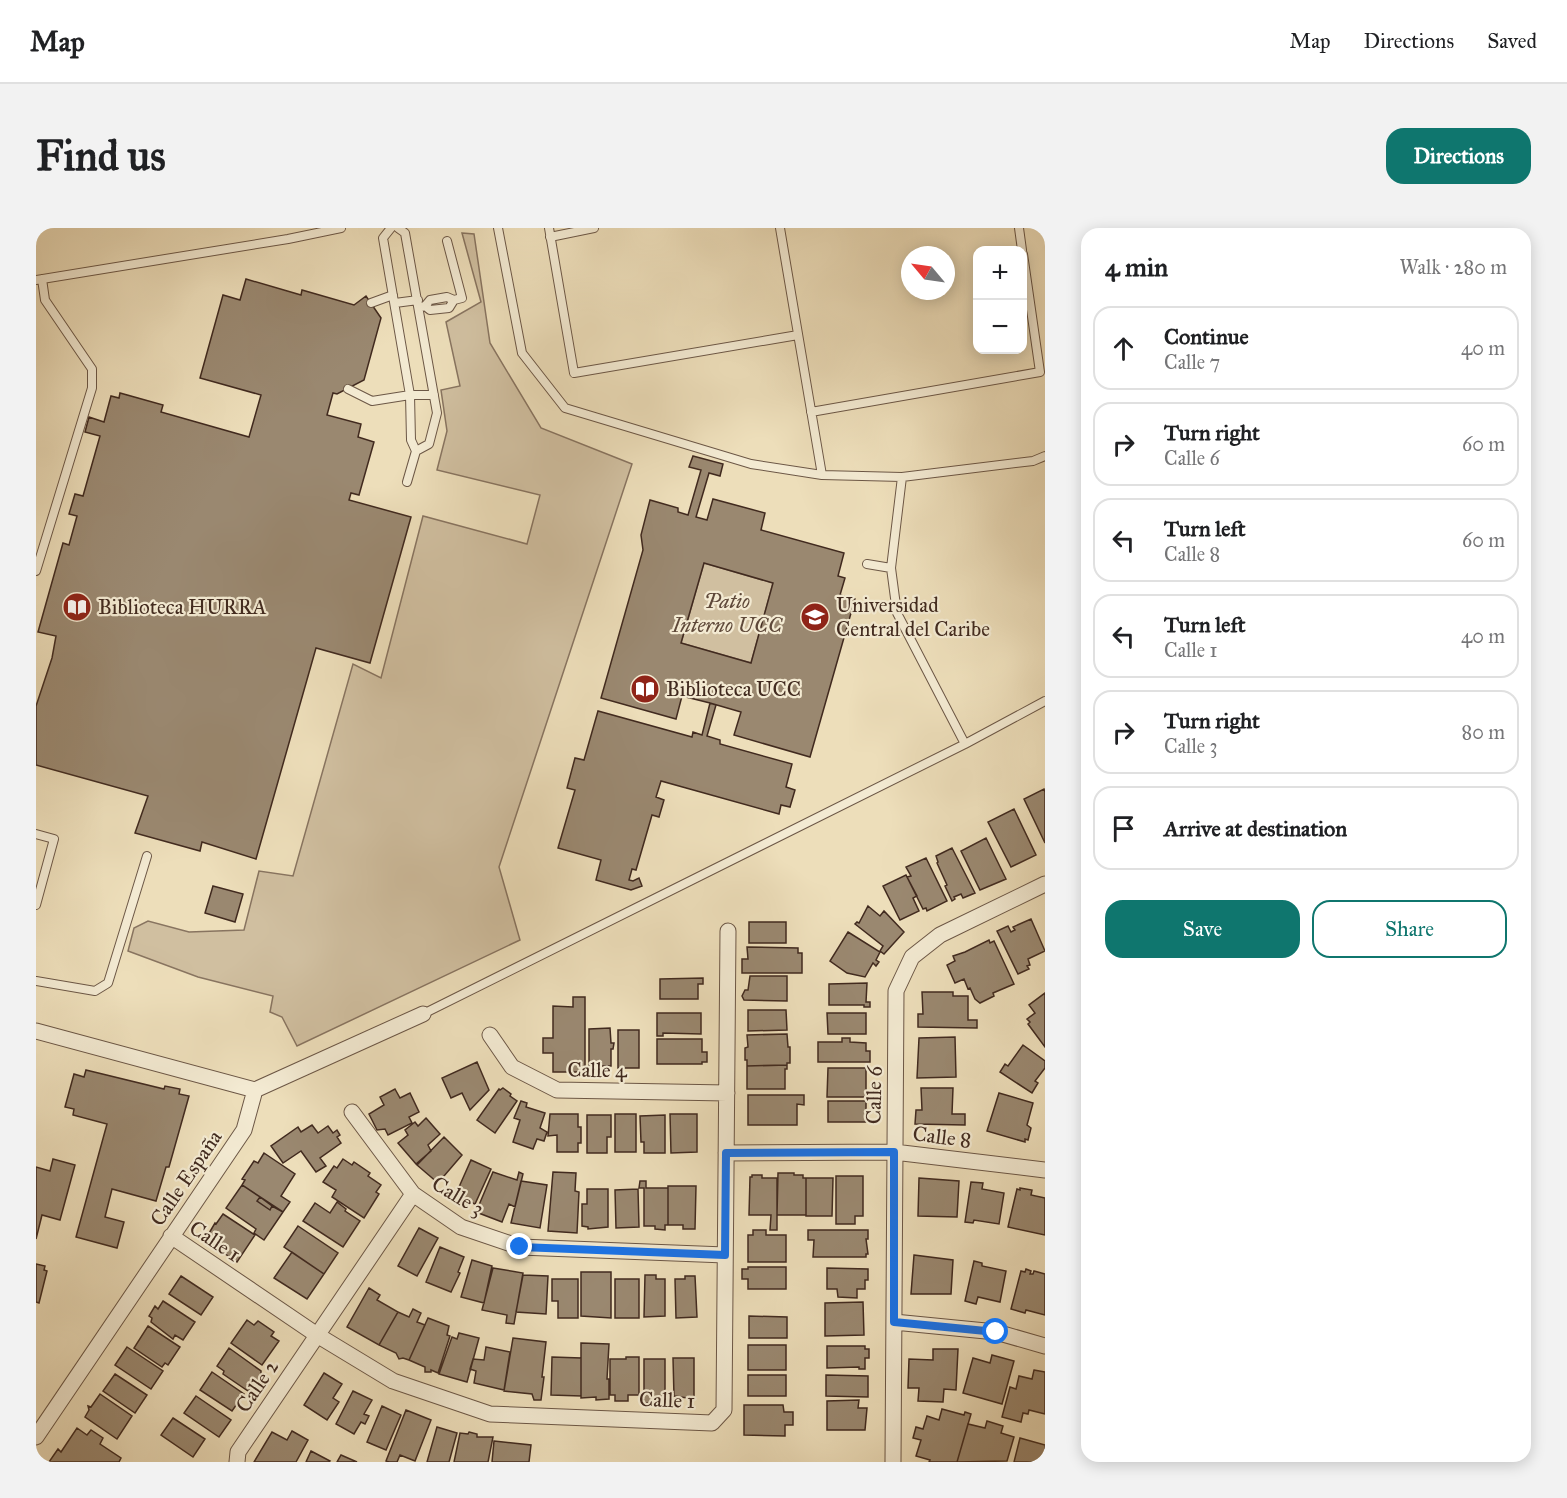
<!DOCTYPE html>
<meta charset="utf-8">
<style>
:root{--surface:#fff;--page:#f2f2f2;--text:#202124;--muted:#757577;--line:#e0e0e0;--accent:#0f766e}
body{margin:0;font-family:"IM FELL Great Primer",serif;background:var(--page);color:var(--text)}
.controls{position:absolute;right:18px;top:18px;display:grid;overflow:hidden;border-radius:12px;box-shadow:0 3px 15px #0003}
.controls button{width:54px;height:54px;display:grid;place-items:center;padding:0;border:0;border-bottom:2px solid var(--line);background:var(--surface);color:var(--text);font:30px sans-serif}
.compass{position:absolute;left:865px;top:18px;width:54px;height:54px;border-radius:50%;background:var(--surface);box-shadow:0 3px 15px #0003;rotate:299deg}
.stop{position:absolute;width:18px;height:18px;margin:-14px;border:4px solid #1a73e8;border-radius:50%;background:#fff}
.stop.end{background:#1a73e8;border-color:#fff;box-shadow:0 2px 6px #0008}
.list{margin:0;padding:0;list-style:none}
h2{display:flex;justify-content:space-between;align-items:center;height:78px;margin:0;padding:0 24px;font-size:26px}
h2 small{font-size:20px;font-weight:400;color:var(--muted)}
.list li{display:grid;grid-template-columns:39px 1fr auto;gap:18px;align-items:center;box-sizing:border-box;height:84px;margin:0 12px 12px;padding:0 12px;border:2px solid var(--line);border-radius:18px}
.list b{display:block;font-size:22px;white-space:nowrap}
.list p{margin:0;font-size:20px;white-space:nowrap;color:var(--muted)}
.list em{font-size:20px;font-style:normal;color:var(--muted)}
.actions{display:flex;gap:12px;padding:18px 24px}
.actions a{flex:1;padding:14px 0;border:2px solid var(--accent);border-radius:18px;text-align:center;font-size:21px;color:var(--accent)}
.actions .main{background:var(--accent);color:#fff}
.icon{flex:none;width:33px;height:33px;fill:none;stroke:currentColor;stroke-width:2;stroke-linecap:round;stroke-linejoin:round}
.map{position:relative;flex:none;width:1009px;height:1234px;overflow:hidden;border-radius:18px}
header{display:flex;align-items:center;gap:36px;box-sizing:border-box;height:84px;padding:0 30px;background:var(--surface);border-bottom:2px solid var(--line)}
header strong{font-size:28px}
nav{display:flex;gap:33px;margin-inline-start:auto;font-size:21px}
.intro{display:flex;align-items:center;justify-content:space-between;box-sizing:border-box;height:144px;padding:0 36px}
h1{margin:0;font-size:42px}
.button{padding:15px 27px;border-radius:18px;background:var(--accent);color:#fff;font-size:21px;font-weight:700}
main{display:flex;gap:36px;padding:0 36px}
aside{flex:1;background:var(--surface);border-radius:18px;box-shadow:0 3px 15px #0003}
.map>svg:first-child{display:block}
</style>
<header>
<strong>Map</strong>
<nav><a>Map</a><a>Directions</a><a>Saved</a></nav>
</header>
<div class="intro"><h1>Find us</h1><a class="button">Directions</a></div>
<main>
<div class="map">
<svg width="1009" height="1234" viewBox="0 0 1009 1234">
<rect width="100%" height="100%" fill="#eddeba"/>
<filter id="stains"><feTurbulence type="fractalNoise" baseFrequency=".00333" numOctaves="4"/><feColorMatrix values="0 0 0 0 .2 0 0 0 0 .09 0 0 0 0 .02 0 0 0 .5 -.17"/></filter>
<radialGradient id="worn" r=".72"><stop offset=".6" stop-color="#630" stop-opacity="0"/><stop offset="1" stop-color="#630" stop-opacity=".3"/></radialGradient>
<path fill="#d0bfa0" stroke="#887460" stroke-width="1.5" d="M426,5L438,6L454,115L505,200L596,236L463,639L484,712L261,818L246,789L234,784L237,768L162,749L92,723L98,700L112,693L153,704L208,702L223,643L257,648L317,436L345,450L387,288L491,316L504,267L401,242L411,203L405,162L424,158L410,94L445,74Z
M668,335L737,355L715,435L645,415Z"/>
<path fill="#9a8870" stroke="#412a1f" stroke-width="1.5" fill-rule="evenodd" d="M210,51L265,67L266,62L318,77L330,68L345,90L328,152L301,166L297,165L291,187L325,196L322,209L338,214L323,267L315,265L313,272L375,289L334,435L280,420L220,631L166,614L164,623L99,605L112,568L0,537V478L16,430L20,408L2,404L27,315L33,317L41,288L33,286L39,266L47,268L64,208L49,204L53,189L68,194L75,168L83,170L84,165L127,177L125,184L213,209L225,167L164,150L187,67L204,72Z
M657,228L687,236L684,248L673,245L660,289L671,292L677,271L729,285L725,302L808,325L802,348L809,350L804,367L819,371L774,529L698,507L705,484L674,475L646,468L640,491L565,470L607,322L605,307L614,272L642,280V284L652,287L665,242L653,239ZM668,335L737,355L715,435L645,415Z
M674,475L680,477L671,508L684,512V516L756,536L750,559L759,562L754,579L745,577L743,586L625,553L620,569L628,572L623,589L616,587L600,642L596,641L593,652L597,653L603,650L606,658L595,662L560,652L565,632L522,620L539,562L531,560L539,530L548,532L562,483L656,509L657,504L666,507Z
M1008,561L1009,564V615L988,571Z
M978,581L1000,627L975,639L952,594Z
M950,610L970,651L944,662L925,623Z
M916,620L939,665L927,670L925,666L918,669L919,671L916,673L909,658L911,657L901,635L902,634L900,628Z
M890,630L911,673L891,683L890,680L887,681L871,649L875,648L870,639Z
M870,647L881,668L877,670L883,683L864,692L847,658Z
M177,658L207,666L199,694L169,685Z
M832,678L844,688L848,683L868,704L848,726L844,723L847,718L819,696L821,694L823,695Z
M995,691L1009,723L992,731L994,737L991,738L993,741L982,746L961,703L972,698L975,704L979,702L977,699Z
M713,694H750V715H713Z
M812,704L844,724L840,732L843,734L840,738L837,735L829,749L811,745L794,733Z
M953,712L954,715L958,713L978,756L957,765L958,768L944,775L939,771L934,760L932,761L928,751L919,755L911,737L919,733L917,728L929,724Z
M711,719L762,720V725H766V745H706V731H712Z
M714,748H751V773L708,772L706,768L709,762H712Z
M667,750V756H662V771H624V751Z
M831,755L830,774H834V779H828V777H793V756Z
M886,764H917V768H932V792H941V800L882,799V786H887Z
M1009,765V819L992,796L994,794L991,791L999,785L993,777Z
M537,769H549V844H517V825H507V810H517V778L537,779Z
M712,782H750L751,802L712,803Z
M621,785H665V806L627,805V808H621Z
M791,785H830V806H792Z
M574,800L575,815H578L577,821H575V838H553V801Z
M582,802H603V840H582Z
M751,806L752,819H754V835H751V837L711,838V832H709V820L712,819L711,807Z
M919,809L920,849L881,850L883,810Z
M806,810H814V814L830,815V823H834V834H782V814H806Z
M621,811H666V824H671V834H666V836H621Z
M987,817L1009,833V840L999,853L1002,855L996,865L964,844L969,836L972,838Z
M441,834L453,862L434,882L426,865L415,870L406,850Z
M751,837V841H749V861H711V838Z
M792,840H830V869H791Z
M50,842L128,861L129,858L144,861L143,866L153,868L133,939H130L120,973L76,961L69,989L88,994L81,1020L40,1009L71,896L37,887L38,881L29,879L38,846L48,849Z
M467,860L475,866L474,868L481,873L459,905L441,892L463,861L464,862Z
M885,860H917L916,886H929V897L879,896L880,882H886Z
M359,861L364,870L374,865L383,884L373,889L376,895L352,907L349,901L341,902L333,886L348,877L344,869Z
M963,865L997,875L991,897L995,900L992,912L989,911V914L951,903Z
M712,867H768V877L761,876V897H712Z
M485,873L491,875L490,879L509,885L504,900L511,904L508,913L501,911L497,921L477,914L484,892L478,890Z
M792,873H830V894H792Z
M514,886H542V899H545V915H542V924H521V907L512,908Z
M579,886H600V924H579Z
M634,886H661V924L635,925Z
M551,887H575V909H571V925H551Z
M629,887V925H608V914H605L604,888Z
M390,890L404,906L392,917L395,923L380,936L362,915L372,907L369,902L379,894L382,898Z
M276,897L282,905L292,898L297,905L301,902L304,907L301,909L305,915L284,930L290,938L280,944L265,923L247,935L235,918L262,899L265,904Z
M408,909L426,927L402,955L381,937Z
M228,925L259,946L245,968L254,974L247,984L206,957L209,952L206,951L218,933L222,935Z
M17,931L39,937L24,992L6,987L0,1011V939L14,943Z
M307,931L316,937L318,934L334,945L332,948L345,957L340,964L343,966L328,990L296,969L300,962L287,954L298,938L301,940Z
M435,932L455,941L439,976L419,968Z
M457,944L481,952L483,944L487,946L479,979L473,976L466,994L440,984Z
M517,944L540,945L539,963L543,964L541,1005L512,1003Z
M742,945H758V947H767V950H770V987H741Z
M716,947H726V950H741V1002H734L735,987H713L714,949H716Z
M800,948H827V988H819V996H800Z
M770,950H797L796,988H770Z
M883,950L923,953L921,989L882,988Z
M485,953L511,957L504,1000L475,995Z
M604,953H610V960H632V997H629V1002L619,1001V998H608V960H603Z
M935,954L947,955L946,961L968,965L963,996L938,992L937,995L929,994Z
M206,957L224,969L221,973L234,982L236,978L247,984L228,1012L218,1005L220,1001L190,980Z
M632,958H660L659,1001H647V997H632Z
M984,960L996,962L995,967L1009,970V1007L972,999L981,961L984,962Z
M551,961H572V999L552,1001V999L546,998V976H551Z
M602,961L603,999L580,1000L579,962Z
M224,969L236,978L234,982L221,973Z
M301,974L310,981L309,983L324,993L307,1019L267,993L279,975L294,985Z
M187,986L219,1007L201,1034L169,1012L179,995L180,996Z
M262,998L302,1025L288,1046L248,1019Z
M383,1000L402,1010L381,1048L362,1038Z
M717,1002H730V1007H750V1034H712V1007H717Z
M772,1002H832V1011H830L832,1026H830V1029H777L778,1012H772Z
M404,1019L428,1029L422,1044L424,1045L415,1064L390,1054Z
M256,1024L288,1046L271,1071L238,1050Z
M878,1027L917,1032L915,1066H875Z
M436,1032L456,1038L448,1075L425,1069Z
M938,1033L946,1035V1038L970,1043L964,1074L942,1069L940,1076L929,1073Z
M0,1036L9,1038L8,1042L11,1043L3,1075L0,1074Z
M712,1039H750V1061H712V1051H706V1041H712Z
M457,1040L487,1045L478,1096L470,1095L471,1087L446,1082Z
M791,1040L832,1041V1052H829V1061H821V1070L802,1069L801,1061H791Z
M990,1041L995,1043L994,1046H997L998,1043L1009,1046V1087L990,1082L989,1085L975,1081L985,1043L989,1044Z
M545,1044H575V1090L545,1088Z
M487,1047L512,1048L510,1086L480,1084Z
M609,1047H620V1051H629V1088L608,1089Z
M145,1048L177,1069L165,1087L133,1066Z
M649,1048H659L661,1089L640,1090L639,1051H649Z
M516,1051H542V1090H522V1073H516Z
M579,1051H603V1090H579Z
M333,1060L344,1067L341,1072L362,1084L343,1117L311,1099Z
M127,1073L159,1094L147,1112L139,1107L137,1111L115,1094L116,1090L113,1088L119,1078L122,1081Z
M827,1074L828,1107L789,1108V1075Z
M377,1081L385,1085L381,1094L389,1097L373,1132L367,1130L363,1131L360,1125L343,1117L362,1084L373,1089Z
M713,1088L751,1089V1110H713Z
M392,1090L413,1098L411,1107L414,1108L402,1145L395,1142V1144H389V1139L373,1132Z
M211,1092L218,1097L222,1093L238,1104L235,1108L243,1113L226,1137L195,1115Z
M112,1098L144,1119L132,1137L129,1135L126,1139L98,1120Z
M423,1105L443,1110L431,1154L403,1146L416,1109L421,1111Z
M477,1110L510,1114L506,1149H508L505,1172H498L496,1166L468,1163Z
M545,1115L573,1116L571,1151H573V1171L560,1172V1169L545,1170Z
M712,1117H750V1142H712Z
M791,1118H829V1121H833V1130H829V1141H823V1139L791,1140Z
M91,1119L127,1143L115,1161L79,1137Z
M450,1119L474,1124L468,1162L438,1155L440,1143L434,1141L437,1131L448,1132Z
M193,1120L225,1143V1151L218,1154L212,1163L187,1146L188,1143L181,1138Z
M897,1121H922L920,1162L908,1161L907,1174L882,1173L883,1160H872L873,1131L897,1132Z
M956,1127L978,1133L966,1176L927,1165L937,1130L954,1135Z
M516,1129L545,1130V1168L515,1167Z
M590,1129H603V1167H592V1173H579V1167H574V1131H590Z
M637,1130H658V1171L638,1168Z
M608,1131H629V1175H608Z
M998,1142L1009,1144V1186L993,1182L992,1186L987,1185L985,1194L966,1189L974,1159L980,1161L983,1148L996,1151Z
M176,1144L208,1166L196,1183L164,1162Z
M288,1145L306,1156L297,1170L303,1174L291,1192L268,1177Z
M79,1146L111,1167L99,1185L67,1163Z
M712,1147H750V1168H712Z
M790,1147L832,1148V1169L790,1168Z
M317,1163L336,1172L328,1186L333,1188L329,1196L325,1194L318,1206L300,1196Z
M64,1166L96,1188L81,1211L49,1189L53,1182L52,1178L55,1179Z
M160,1168L195,1192L183,1209L148,1185Z
M823,1172L822,1180H831L829,1202H791V1173Z
M708,1177H747L748,1184H757V1197H749V1208L708,1207Z
M346,1178L365,1187L350,1222L331,1214Z
M906,1181L928,1187L929,1184L935,1186L921,1234H893L894,1232L880,1228L885,1212L877,1210L880,1199L887,1201L891,1188L903,1192Z
M370,1182L395,1192L379,1233L364,1227L361,1234H353L350,1233Z
M137,1190L169,1211L157,1229L125,1207Z
M951,1193L967,1198L965,1205L978,1209L971,1233L921,1234L932,1196L949,1200Z
M401,1199L421,1205L413,1234H391Z
M41,1200L51,1207L55,1202L67,1210L64,1216L85,1230L83,1234H13L22,1221L25,1224Z
M256,1203L272,1212L260,1234H218L236,1204L251,1212Z
M433,1204L441,1206V1209H457L452,1234H418L424,1205L432,1206Z
M984,1210L1009,1217V1234H978Z
M458,1213L495,1217L493,1234H456Z
M275,1223L294,1233L293,1234H270Z
M305,1227L321,1234H301Z"/>
<g fill="none" stroke-linecap="round" stroke-linejoin="round">
<g stroke="#6c5746" stroke-width="10">
<path id="service" d="M355,0L347,10L374,167L375,212L380,223L393,216L401,185L369,5L362,0
M462,0L486,125L529,180L715,236L786,247L866,249L997,233L1009,228
M513,0L538,145L762,107
M744,0L786,247
M983,0L986,22
M514,9L558,0
M0,52L252,11L305,0
M335,75L357,67
M359,75L382,72
M389,78L394,82L413,80L418,72L426,70L411,13
M385,79L389,78L394,72L411,69L418,72
M312,161L336,173L374,167H398
M775,184L1004,144L987,26
M866,249L855,340L861,385L929,516
M371,254L380,223
M831,336L855,340
M0,343L56,160V141L9,72L6,51
M0,606L18,611L0,677
M0,753L59,763L72,755L111,628
M387,786L929,516L1009,473"/>
</g>
<g stroke="#6c5746" stroke-width="17">
<path id="minor" d="M0,803L219,862
M454,807L476,839L521,862L691,865
M316,884L377,966L425,999L484,1019L689,1027
M690,925L858,924L1009,942
M135,1008L281,1107L357,1153L454,1186L676,1195L688,1182L692,703
M858,1094L960,1104L1009,1118
M0,1209L208,902L219,862L387,786
M201,1234L202,1224L377,966
M857,1234L860,763L876,729L904,707L1009,656"/>
</g>
<use href="#service" stroke="#f3ead2" stroke-width="8"/>
<use href="#minor" stroke="#f3ead2" stroke-width="15"/>
</g>
<g fill="none" stroke-linecap="round" stroke-linejoin="round">
<path stroke="#1a73e8" stroke-width="8" d="M484,1019L689,1027L690,925L858,924V1094L960,1104"/>
</g>
<defs>
<g id="library-disc" transform="scale(1.5)"><circle r="9.5" fill="#8f2418" stroke="#f3ead2"/><path d="M-6-4Q-3-5.5-.7-3.5V5Q-3 3-6 4ZM6-4Q3-5.5 .7-3.5V5Q3 3 6 4Z" fill="#fff"/></g>
<g id="university-disc" transform="scale(1.5)"><circle r="9.5" fill="#8f2418" stroke="#f3ead2"/><path d="M0-5L7-2L0 1L-7-2ZM-4 1L0 2.5L4 1V4Q0 6-4 4Z" fill="#fff"/></g>
</defs>
<g fill-rule="evenodd">
<use href="#library-disc" x="41" y="379"/>
<use href="#university-disc" x="779" y="389"/>
<use href="#library-disc" x="609" y="461"/>
</g>
<g text-anchor="middle" stroke-width="4.5" stroke-linejoin="round" paint-order="stroke">
<g font-size="21" font-style="italic" fill="#5e4839" stroke="#f3ead2">
<text x="691" y="380">Patio<tspan x="691" dy="24">Interno UCC</tspan></text>
</g>
<g font-size="21" fill="#412a1f" stroke="#f3ead2" text-anchor="start">
<text x="800" y="384">Universidad<tspan x="800" dy="24">Central del Caribe</tspan></text>
<text x="62" y="386">Biblioteca HURRA</text>
<text x="630" y="468">Biblioteca UCC</text>
</g>
<g font-size="21" fill="#412a1f" stroke="#f3ead2">
<text transform="translate(561 842) rotate(1)" y="7">Calle 4</text>
<text transform="translate(838 867) rotate(-89)" y="7">Calle 6</text>
<text transform="translate(906 909) rotate(7)" y="7">Calle 8</text>
<text transform="translate(150 950) rotate(-56)" y="7">Calle España</text>
<text transform="translate(422 968) rotate(31)" y="7">Calle 3</text>
<text transform="translate(179 1013) rotate(34)" y="7">Calle 1</text>
<text transform="translate(221 1158) rotate(-56)" y="7">Calle 2</text>
<text transform="translate(631 1172) rotate(2)" y="7">Calle 1</text>
</g>
</g>
<rect width="100%" height="100%" filter="url(#stains)"/>
<rect width="100%" height="100%" fill="url(#worn)"/>
</svg>
<div class="controls">
<button>+</button>
<button>−</button>
</div>
<svg class="compass" viewBox="-18 -18 36 36"><path d="M0-13l5 13h-10z" fill="#e53935"/><path d="M0 13l5-13h-10z" fill="#757577"/></svg>
<div class="stop" style="left:960px;top:1104px"></div>
<div class="stop end" style="left:484px;top:1019px"></div>
</div>
<aside>
<h2>4 min<small>Walk · 280 m</small></h2>
<ul class="list">
<li><svg class="icon" aria-label="ahead" viewBox="0 0 24 24"><path d="M12 20V5M6 11l6-6 6 6"/></svg><div><b>Continue</b><p>Calle 7</p></div><em>40 m</em></li>
<li><svg class="icon" aria-label="right" viewBox="0 0 24 24"><path d="M7 20v-9h11M14 6l5 5-5 5"/></svg><div><b>Turn right</b><p>Calle 6</p></div><em>60 m</em></li>
<li><svg class="icon" aria-label="left" viewBox="0 0 24 24"><path d="M17 20v-9H6M10 6l-5 5 5 5"/></svg><div><b>Turn left</b><p>Calle 8</p></div><em>60 m</em></li>
<li><svg class="icon" aria-label="left" viewBox="0 0 24 24"><path d="M17 20v-9H6M10 6l-5 5 5 5"/></svg><div><b>Turn left</b><p>Calle 1</p></div><em>40 m</em></li>
<li><svg class="icon" aria-label="right" viewBox="0 0 24 24"><path d="M7 20v-9h11M14 6l5 5-5 5"/></svg><div><b>Turn right</b><p>Calle 3</p></div><em>80 m</em></li>
<li><svg class="icon" aria-label="arrive" viewBox="0 0 24 24"><path d="M6 21V4h12l-3 4 3 4H6"/></svg><div><b>Arrive at destination</b></div></li>
</ul>
<div class="actions"><a class="main">Save</a><a>Share</a></div>
</aside>
</main>
